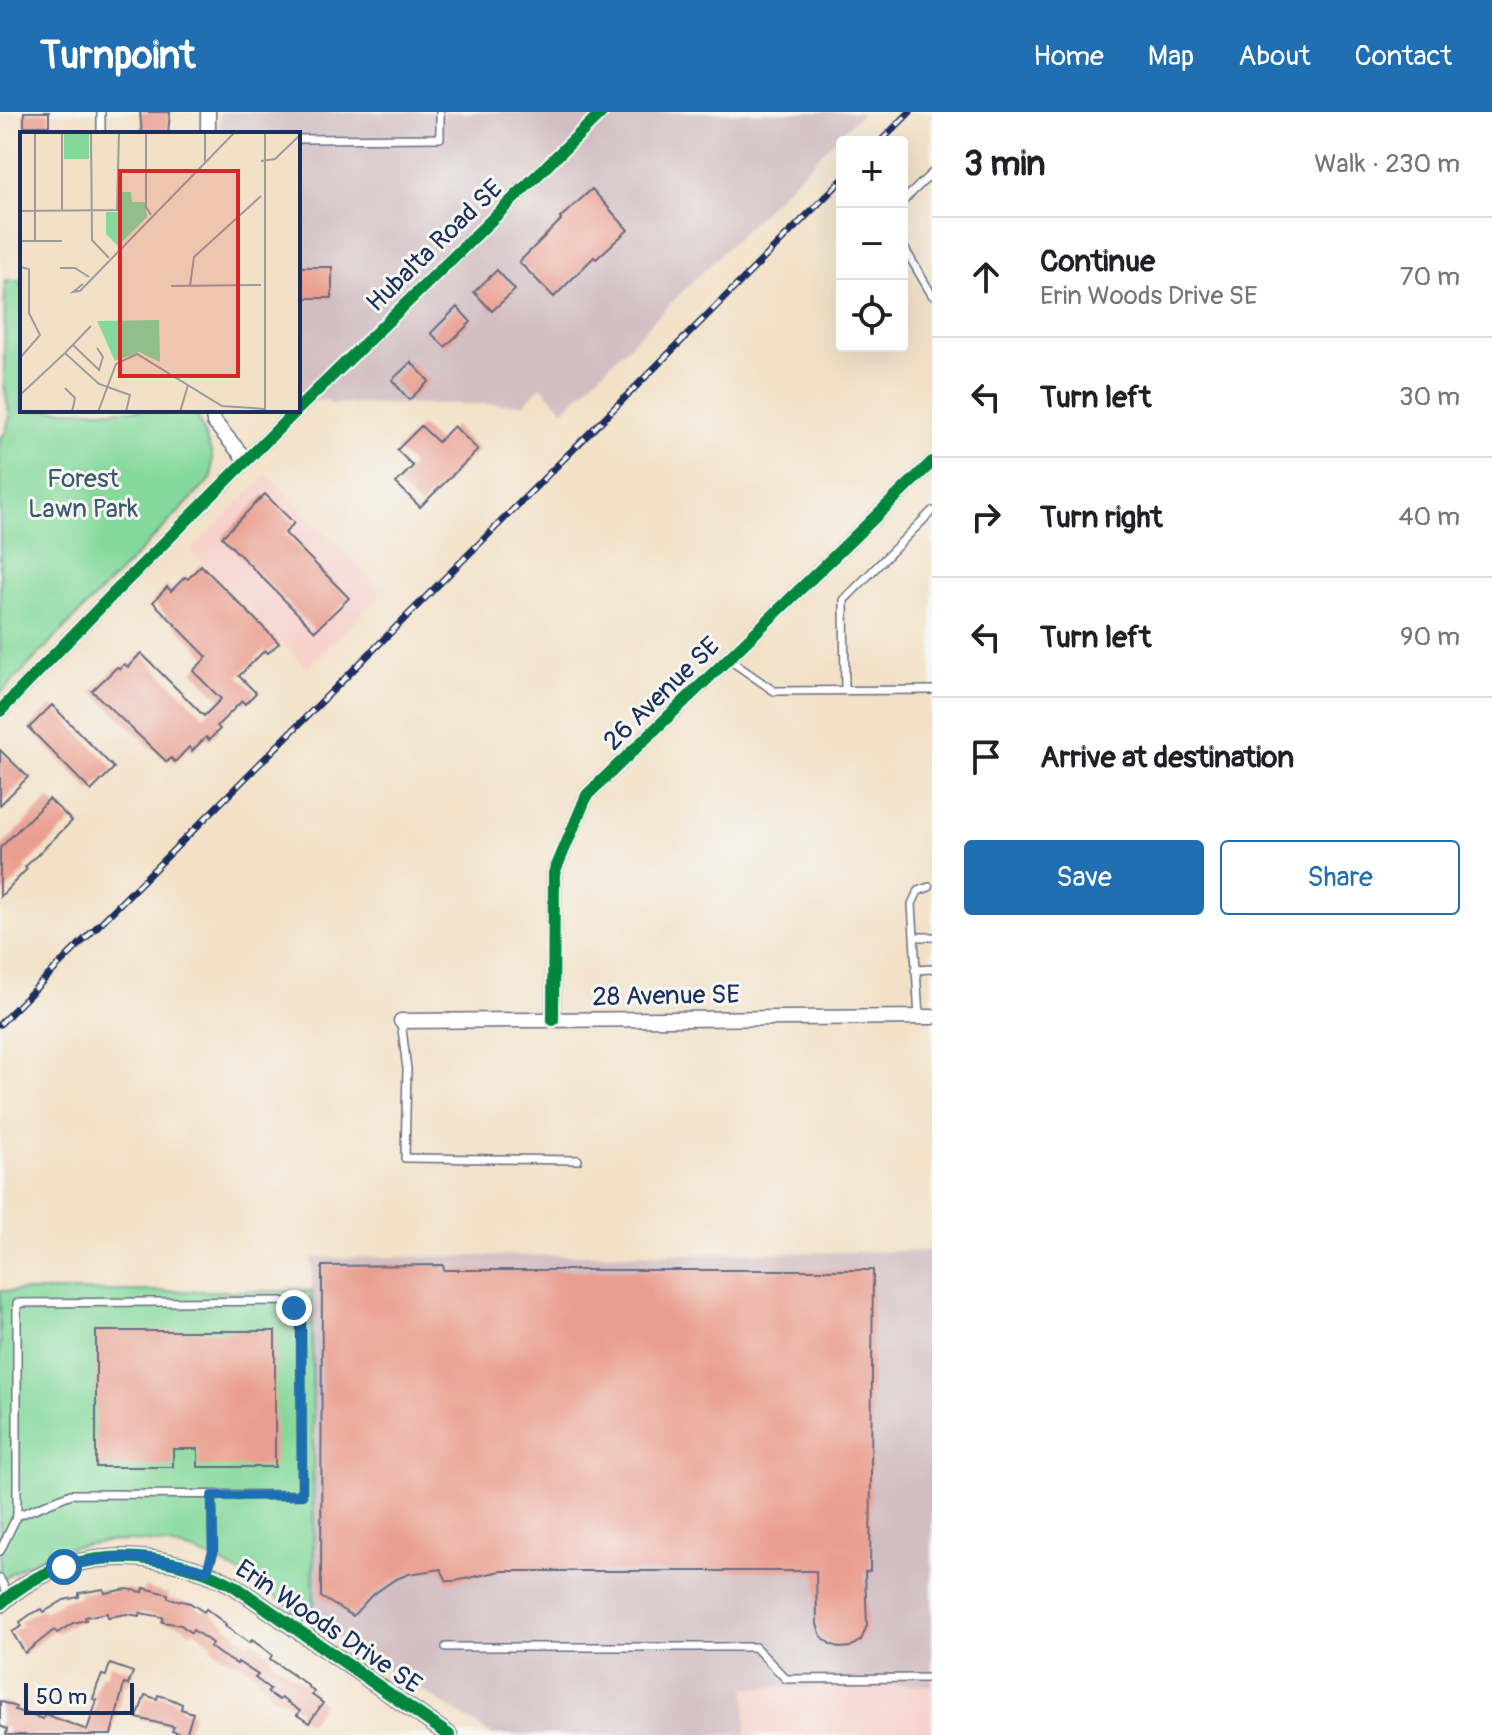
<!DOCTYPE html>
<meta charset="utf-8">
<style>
:root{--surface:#fff;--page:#f6f6f6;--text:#202124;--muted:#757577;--line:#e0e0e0;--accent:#1f6fb2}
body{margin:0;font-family:Pangolin,sans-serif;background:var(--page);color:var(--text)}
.controls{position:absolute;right:24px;top:24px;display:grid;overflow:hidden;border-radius:8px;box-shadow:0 8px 32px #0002}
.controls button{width:72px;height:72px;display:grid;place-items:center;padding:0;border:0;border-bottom:2px solid var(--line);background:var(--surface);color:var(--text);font:40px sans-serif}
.scale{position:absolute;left:24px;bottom:20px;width:110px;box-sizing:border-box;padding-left:8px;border:4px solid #1b2f5e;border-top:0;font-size:22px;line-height:28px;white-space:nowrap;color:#1b2f5e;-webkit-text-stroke:6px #f6f6f2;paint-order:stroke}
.stop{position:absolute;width:24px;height:24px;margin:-18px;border:6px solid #1f6fb2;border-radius:50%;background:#fff}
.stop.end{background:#1f6fb2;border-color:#fff;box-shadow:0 2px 8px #0008}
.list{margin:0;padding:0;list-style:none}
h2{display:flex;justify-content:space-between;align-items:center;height:104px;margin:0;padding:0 32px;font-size:34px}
h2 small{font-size:26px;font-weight:400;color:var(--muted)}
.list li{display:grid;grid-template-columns:52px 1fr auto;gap:24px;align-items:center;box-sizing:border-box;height:120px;padding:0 32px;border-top:2px solid var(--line)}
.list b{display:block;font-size:30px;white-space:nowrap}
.list p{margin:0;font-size:26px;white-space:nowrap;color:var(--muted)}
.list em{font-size:26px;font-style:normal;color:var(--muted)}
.actions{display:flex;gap:16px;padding:24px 32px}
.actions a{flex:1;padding:18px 0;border:2px solid var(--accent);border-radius:8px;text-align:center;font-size:28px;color:var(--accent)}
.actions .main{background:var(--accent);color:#fff}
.icon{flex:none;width:44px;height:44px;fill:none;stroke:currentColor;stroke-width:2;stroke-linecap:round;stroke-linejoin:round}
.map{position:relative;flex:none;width:932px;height:1623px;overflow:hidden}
header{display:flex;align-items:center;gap:48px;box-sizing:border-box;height:112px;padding:0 40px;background:var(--accent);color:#fff}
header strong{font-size:38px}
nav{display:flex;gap:44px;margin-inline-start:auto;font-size:28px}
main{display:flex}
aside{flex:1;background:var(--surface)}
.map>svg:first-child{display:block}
</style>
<header>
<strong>Turnpoint</strong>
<nav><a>Home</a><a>Map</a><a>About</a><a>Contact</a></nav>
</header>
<main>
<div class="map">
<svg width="932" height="1623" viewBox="0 0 932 1623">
<rect width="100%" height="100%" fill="#f6f6f2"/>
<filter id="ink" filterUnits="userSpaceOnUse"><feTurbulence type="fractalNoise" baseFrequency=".0125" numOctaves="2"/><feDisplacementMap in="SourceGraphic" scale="16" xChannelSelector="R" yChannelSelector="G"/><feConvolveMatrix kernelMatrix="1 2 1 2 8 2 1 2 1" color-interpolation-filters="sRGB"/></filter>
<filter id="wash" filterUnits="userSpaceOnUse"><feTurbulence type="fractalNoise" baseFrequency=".006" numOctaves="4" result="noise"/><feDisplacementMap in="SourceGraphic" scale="32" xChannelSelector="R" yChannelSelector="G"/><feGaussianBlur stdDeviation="1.8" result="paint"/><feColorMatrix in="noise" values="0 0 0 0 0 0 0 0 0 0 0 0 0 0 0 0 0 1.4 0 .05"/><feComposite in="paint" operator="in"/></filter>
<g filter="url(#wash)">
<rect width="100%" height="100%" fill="#f3e1c7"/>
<path fill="#f7d0ca" d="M267,362L384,480L307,556L191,439Z
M932,1573V1623H746L745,1575Z"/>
<path fill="#d2bec2" d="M220,0H863L564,298L541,274L524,292H329L328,288L298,289V22H219Z
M932,1139V1573L746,1575V1623H493L314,1511L312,1146Z"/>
<path fill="#85d99c" stroke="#50847d" stroke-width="2" d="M5,169H22V298H195L212,343V366L0,582V325L5,322L10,304L4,272Z
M0,1179H312L314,1511C240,1460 191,1419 96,1431C60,1435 28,1448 0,1470Z"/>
<g id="blocks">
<path fill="#ea9e8f" d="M24,0H49V14H24Z
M140,0H170L168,22H142Z
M592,77L628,118L596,147L594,145L554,185L519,150L561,108L560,106Z
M298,155H332V186H298Z
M497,158L515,178L492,199L474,180Z
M457,195L471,210L445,235L431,221Z
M411,250L429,269L409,288L392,268Z
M421,314L438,330L454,314L478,338L420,395L396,371L413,354L397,338Z
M265,382L294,411L285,421L349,486L315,519L222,425Z
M201,453L279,531L268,541L265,538L239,564L256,581L245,592L242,589L217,614L220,617L209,628L206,625L192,639L189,635L175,650L171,646L167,650L92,579L117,555L120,557L124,552L128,555L141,541L204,604L221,587L193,559L207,545L153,490L167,475L171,479L185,465L188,467Z
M52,593L114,656L91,679L29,616Z
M0,638L28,665L0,693Z
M49,687L72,709L25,755L27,757L0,785V736Z
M443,1153L444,1158H873L870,1459L865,1460L867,1513L861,1528L850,1535L841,1536L830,1532L821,1524L817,1512L816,1459H501L455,1469H447L441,1457L409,1462L394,1468L371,1484L353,1504L321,1485L322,1154Z
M96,1219H275V1355H198V1337H173V1355H96Z
M144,1476L168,1482V1486L190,1491L204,1500L206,1497L226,1512L225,1514L249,1531L252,1528L263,1536L272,1543L270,1547L306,1572L314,1580L312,1583L323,1591L309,1611L297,1603L300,1599L281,1586L279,1588L267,1580L270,1577L255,1566L258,1563L238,1550L237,1552L221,1543L210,1535L212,1531L193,1518L191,1521L181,1513L162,1510L163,1505L140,1501V1504L127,1502L108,1505L107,1501L85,1505L86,1508L73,1511L57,1521L54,1518L25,1541L12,1520L22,1514L20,1510L31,1502L42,1497L44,1500L64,1488L79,1485V1481L104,1477L105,1481L127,1477L143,1480Z
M110,1552L133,1560L128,1573L124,1572L111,1623H6L7,1617L0,1614V1589L16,1595L15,1598L43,1607L45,1602L87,1618L97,1588L93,1587L97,1574L102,1563L106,1564Z
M145,1583L157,1587L158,1583L171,1587L182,1592L181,1597L193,1601L186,1623L172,1619L174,1615L137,1606Z"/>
</g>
</g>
<g filter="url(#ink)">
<use href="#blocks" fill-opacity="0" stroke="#676d83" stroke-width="2"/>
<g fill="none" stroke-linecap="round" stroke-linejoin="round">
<g stroke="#676d83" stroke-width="10">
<path id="service" d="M101,0V22
M298,27L440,26V0
M902,90L932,61
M902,132L932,183
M728,547L774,579L932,578
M845,578L844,488L932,399
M914,825H932
M915,858L932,857
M919,905L912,792L918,779L929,775
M401,909L407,957L405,1046L578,1048
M0,1439L17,1404V1191L282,1189L294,1196L301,1209L302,1383L71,1382L17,1404
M207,1459L213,1440L212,1384
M0,1467L9,1484
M446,1535H755L786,1567L932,1566"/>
</g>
<g stroke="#676d83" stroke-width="17">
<path id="minor" d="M208,22V0
M298,297L602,0
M212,298L214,310L246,348
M0,599L113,482L297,298
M553,908L554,761L587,683L932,350
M401,909L932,905"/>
</g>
<g stroke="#676d83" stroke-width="19">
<path id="tertiary" d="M0,1492C65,1432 159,1435 233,1473L449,1623"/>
</g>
<use href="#service" stroke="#fff" stroke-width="7"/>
<use href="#minor" stroke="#fff" stroke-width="14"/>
<use href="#tertiary" stroke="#fff" stroke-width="16"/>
<g stroke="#1b2f5e" stroke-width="7">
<path id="rail" d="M880,30L910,0
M0,912L842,68"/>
</g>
<use href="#rail" stroke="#f6f6f2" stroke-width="4" stroke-dasharray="12" stroke-linecap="butt"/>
<g stroke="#f6f6f2" stroke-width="17">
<path id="cycleway" d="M298,297L602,0
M0,599L113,482L297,298
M553,908L554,761L587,683L932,350
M0,1492C65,1432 159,1435 233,1473L449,1623"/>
</g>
<use href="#cycleway" stroke="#00873e" stroke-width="12"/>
</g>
</g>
<g fill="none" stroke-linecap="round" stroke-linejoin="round" filter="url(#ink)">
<path stroke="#1f6fb2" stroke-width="10" d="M64,1455C120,1440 152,1444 207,1459L213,1440L212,1384L302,1383L301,1209L294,1196"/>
</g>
<g text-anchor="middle" stroke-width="6" stroke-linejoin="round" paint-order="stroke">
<g font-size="26" fill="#1b2f5e" stroke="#f6f6f2">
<text transform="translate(434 133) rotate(-44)" y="9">Hubalta Road SE</text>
<text transform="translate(661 581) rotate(-44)" y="9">26 Avenue SE</text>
<text transform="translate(666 883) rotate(-1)" y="9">28 Avenue SE</text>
<text transform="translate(329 1514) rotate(34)" y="9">Erin Woods Drive SE</text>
</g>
<g font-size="26" fill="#365a6e" stroke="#f6f6f2">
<text x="83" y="375">Forest<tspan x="83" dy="30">Lawn Park</tspan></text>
</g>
</g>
<g transform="translate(20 20)">
<rect width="280" height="280" fill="#f3e1c7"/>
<path d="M44,0H69V27H44ZM101,60H111L112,70H125L127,85L98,114L86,102V80H100ZM139,188L140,230L119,220L95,229L77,189Z" fill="#85d99c"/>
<path fill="none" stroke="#9d9a9d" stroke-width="2" d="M15,0V109M42,0V78M71,0L72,108L89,126M126,0V75L131,83M245,0V280M241,29L255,27L280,3M185,30V0M0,79L97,78L99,0M0,109H42M0,135L9,137V181L20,203L0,226M40,136H55L69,145M63,152L53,160L60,159L215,0M151,154L241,153M170,154L174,125L241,64M53,213L79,238L83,225L77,216M45,221L71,194M45,256L55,266L52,280M0,263L45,221L79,252L110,263L106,280M78,280L96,232L117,222L202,274L245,277M160,280L168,253"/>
<path fill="#d62828" fill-opacity="0.15" stroke="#d62828" stroke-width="4" d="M100,39H218V244H100Z"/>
<rect width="280" height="280" fill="none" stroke="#1b2f5e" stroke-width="4"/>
</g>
</svg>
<div class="controls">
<button>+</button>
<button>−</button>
<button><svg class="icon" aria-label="locate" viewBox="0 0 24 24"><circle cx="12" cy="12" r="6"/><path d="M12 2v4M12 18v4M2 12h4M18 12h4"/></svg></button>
</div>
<div class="scale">50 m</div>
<div class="stop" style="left:64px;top:1455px"></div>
<div class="stop end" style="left:294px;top:1196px"></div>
</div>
<aside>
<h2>3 min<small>Walk · 230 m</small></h2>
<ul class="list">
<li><svg class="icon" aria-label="ahead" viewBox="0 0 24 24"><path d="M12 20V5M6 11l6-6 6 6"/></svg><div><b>Continue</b><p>Erin Woods Drive SE</p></div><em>70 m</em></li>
<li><svg class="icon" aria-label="left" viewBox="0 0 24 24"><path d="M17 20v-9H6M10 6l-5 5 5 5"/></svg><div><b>Turn left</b></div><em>30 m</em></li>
<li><svg class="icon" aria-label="right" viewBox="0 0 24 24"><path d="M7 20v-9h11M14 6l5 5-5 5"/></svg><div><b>Turn right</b></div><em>40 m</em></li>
<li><svg class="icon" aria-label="left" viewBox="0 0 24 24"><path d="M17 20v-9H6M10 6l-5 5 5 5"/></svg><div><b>Turn left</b></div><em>90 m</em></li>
<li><svg class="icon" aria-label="arrive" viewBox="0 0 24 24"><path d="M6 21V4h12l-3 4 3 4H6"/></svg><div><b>Arrive at destination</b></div></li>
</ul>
<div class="actions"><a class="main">Save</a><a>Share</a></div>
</aside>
</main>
